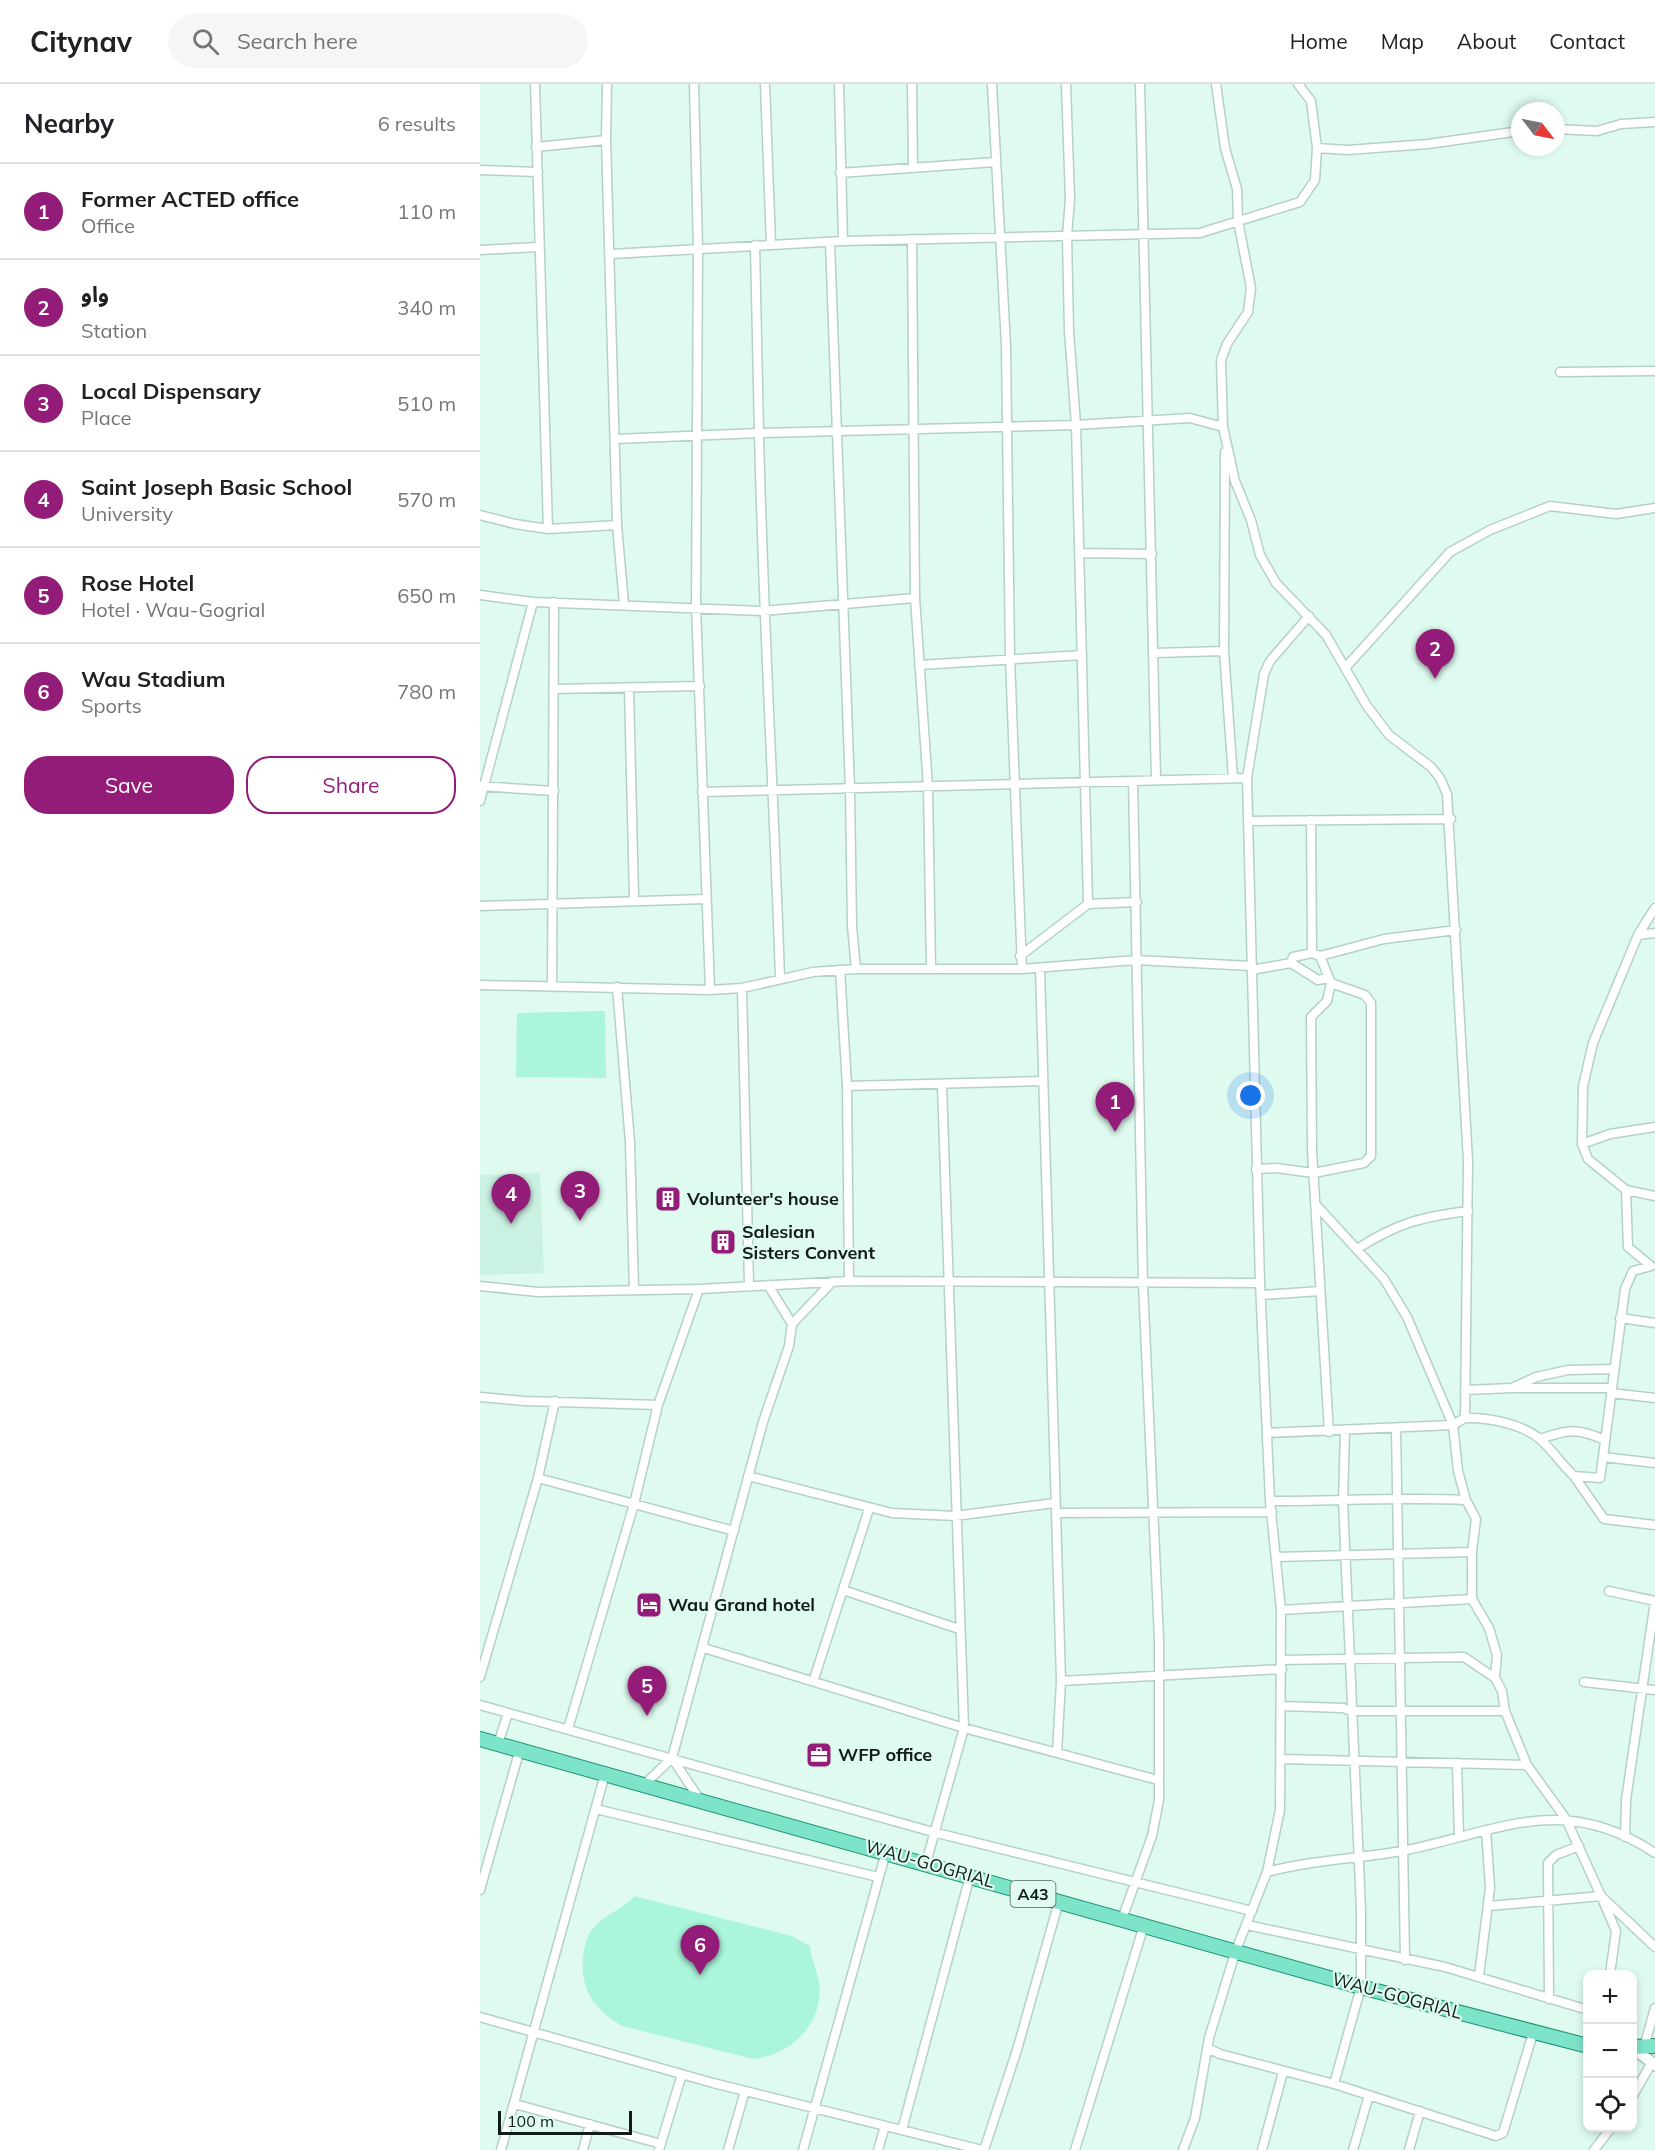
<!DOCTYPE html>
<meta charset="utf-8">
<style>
:root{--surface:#fff;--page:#f6f6f6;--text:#202124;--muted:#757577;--line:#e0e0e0;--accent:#931c79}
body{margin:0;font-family:Mulish,"Noto Sans Arabic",sans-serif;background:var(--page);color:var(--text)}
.controls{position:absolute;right:18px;bottom:18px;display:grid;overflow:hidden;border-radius:12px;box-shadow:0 3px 9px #0003}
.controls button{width:54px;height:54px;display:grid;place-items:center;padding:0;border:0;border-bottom:2px solid var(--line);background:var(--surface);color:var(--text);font:30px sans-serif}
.compass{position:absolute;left:1031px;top:18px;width:54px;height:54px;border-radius:50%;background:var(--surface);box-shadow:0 3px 9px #0003;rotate:122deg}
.scale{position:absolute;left:18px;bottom:15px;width:134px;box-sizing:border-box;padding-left:6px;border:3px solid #121c19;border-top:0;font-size:16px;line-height:21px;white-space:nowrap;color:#121c19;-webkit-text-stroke:4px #dffbf0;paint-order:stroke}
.you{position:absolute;left:771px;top:1012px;width:21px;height:21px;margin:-15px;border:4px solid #fff;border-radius:50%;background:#1a73e8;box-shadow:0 0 0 9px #1a73e833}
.badge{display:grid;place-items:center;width:39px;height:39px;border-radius:50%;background:var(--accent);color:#fff;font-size:20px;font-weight:700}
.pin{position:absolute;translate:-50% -50px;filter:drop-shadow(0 2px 3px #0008)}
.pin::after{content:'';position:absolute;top:32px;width:21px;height:18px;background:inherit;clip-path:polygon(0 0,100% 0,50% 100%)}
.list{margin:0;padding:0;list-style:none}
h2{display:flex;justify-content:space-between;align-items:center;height:78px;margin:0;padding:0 24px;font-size:26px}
h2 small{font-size:20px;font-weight:400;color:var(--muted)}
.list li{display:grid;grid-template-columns:39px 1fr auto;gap:18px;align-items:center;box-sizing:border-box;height:96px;padding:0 24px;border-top:2px solid var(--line)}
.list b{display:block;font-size:22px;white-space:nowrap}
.list p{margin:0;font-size:20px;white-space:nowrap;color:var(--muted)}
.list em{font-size:20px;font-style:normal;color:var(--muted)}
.actions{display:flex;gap:12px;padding:18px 24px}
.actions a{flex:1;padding:14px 0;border:2px solid var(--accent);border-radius:24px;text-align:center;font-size:21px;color:var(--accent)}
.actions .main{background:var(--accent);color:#fff}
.icon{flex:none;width:33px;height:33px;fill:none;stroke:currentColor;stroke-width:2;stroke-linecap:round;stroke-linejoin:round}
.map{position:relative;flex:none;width:1175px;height:2066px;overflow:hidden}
header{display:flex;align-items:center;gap:36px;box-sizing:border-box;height:84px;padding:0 30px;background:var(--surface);border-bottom:2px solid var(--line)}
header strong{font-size:28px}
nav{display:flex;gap:33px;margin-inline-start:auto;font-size:21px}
.search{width:420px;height:54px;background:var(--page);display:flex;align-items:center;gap:15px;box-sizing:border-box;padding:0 21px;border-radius:33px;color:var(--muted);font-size:22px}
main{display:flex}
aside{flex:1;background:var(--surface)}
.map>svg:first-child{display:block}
</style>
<header>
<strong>Citynav</strong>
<div class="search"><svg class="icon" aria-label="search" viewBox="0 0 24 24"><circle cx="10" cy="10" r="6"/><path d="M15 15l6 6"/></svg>Search here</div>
<nav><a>Home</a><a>Map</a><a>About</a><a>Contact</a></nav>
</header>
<main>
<aside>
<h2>Nearby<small>6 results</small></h2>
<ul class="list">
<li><span class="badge">1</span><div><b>Former ACTED office</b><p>Office</p></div><em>110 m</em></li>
<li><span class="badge">2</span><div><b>واو</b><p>Station</p></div><em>340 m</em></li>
<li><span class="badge">3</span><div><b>Local Dispensary</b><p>Place</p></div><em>510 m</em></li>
<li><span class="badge">4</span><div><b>Saint Joseph Basic School</b><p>University</p></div><em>570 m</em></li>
<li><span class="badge">5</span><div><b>Rose Hotel</b><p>Hotel · Wau-Gogrial</p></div><em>650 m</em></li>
<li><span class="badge">6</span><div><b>Wau Stadium</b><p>Sports</p></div><em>780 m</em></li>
</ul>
<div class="actions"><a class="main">Save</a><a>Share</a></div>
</aside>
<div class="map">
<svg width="1175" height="2066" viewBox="0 0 1175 2066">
<rect width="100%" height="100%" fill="#dffbf0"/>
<path fill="#cbf1e2" d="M60,1089L64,1189L0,1191V1091Z"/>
<path fill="#abf5da" d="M125,927L126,994L36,993L37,929Z
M154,1812L312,1852L330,1862C331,1875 337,1886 339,1899C344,1939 312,1971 273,1975L142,1942C115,1926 100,1906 103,1874C104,1865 106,1854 111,1847C120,1833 145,1824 154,1812Z"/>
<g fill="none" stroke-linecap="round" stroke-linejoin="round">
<g stroke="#b5d1c6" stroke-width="11">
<path id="minor" d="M55,0L68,445
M127,0L126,56L137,441L144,520
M214,0L218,164L216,522L230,906
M285,0L291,160
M359,0L363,157
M432,0L433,84
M512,0L526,262L530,574L542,885
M586,0L590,115L587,152L589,247L596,341L608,820L657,818
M660,0L676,696
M736,0L745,64L757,105L758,137L771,204L768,228L747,260L741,276L743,343L755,397L771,436L780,471L796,499L846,551L887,622L909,651L951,683L960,694L967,710L988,1077L985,1334L973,1341L787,1349
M1076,45L1117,47L1141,40L1175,38
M56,63L126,56
M837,64L868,66L948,60L1040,47
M0,86L58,88
M360,89L515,78
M432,155L435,514L448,703L451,885
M350,158L370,705L372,842L376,885
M0,166L58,163
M131,170L363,157L720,149L820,118L835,96L837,64L831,17L818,0
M1080,288L1175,287
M135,355L279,349L275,161
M0,431L35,440L68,445L137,441
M600,469L672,470
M0,511L53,518L282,527L435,514
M744,567L745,368
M675,569L744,567L753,694
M439,581L602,571
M866,583L970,468L1010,446L1070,422L1136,430L1175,424
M74,605L220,602
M149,605L154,815
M0,702L74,707
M222,708L767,694
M0,717L53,518
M831,736L832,869
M770,737L971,735
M0,822L226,815
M1175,824L1158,851L1113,959L1103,1002L1102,1060L1108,1075L1146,1106L1175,1112
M1158,851L1175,849
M540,872L608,820
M811,879L838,896L848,894
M560,884L581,1597L577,1669
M360,886L367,1002L369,1197
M772,886L811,879L813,873L832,869L840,872L904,855L976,846
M300,894C294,712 283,531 279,349L596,341L710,334L743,343
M0,901L230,906L262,904L333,888L376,885H542L656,876L771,882
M72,903L74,518
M137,903L150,1058L154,1206
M262,904L269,1201
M367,1002L563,997
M1102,1060L1130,1050L1175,1043
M776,1085L796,1084L834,1089L884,1079L891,1072V919L885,911L851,899L840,872
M837,1122L904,1195L927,1233L973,1341L978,1387L986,1416L996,1435L992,1468V1515L1009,1544L1017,1571L1015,1594L1022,1607L1025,1627L1047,1681L1086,1735L1121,1812L1175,1863
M877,1165C917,1139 941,1133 988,1127
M288,1201L312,1240
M0,1202L58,1208L219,1205L369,1197L780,1199
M781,1211L840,1207
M1140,1234L1175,1239
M1036,1304H1132
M985,1306L1032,1304L1056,1293L1088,1286L1134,1285
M1131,1309L1175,1314
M0,1313L44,1317L178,1321
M985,1334C1008,1333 1043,1340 1061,1356C1073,1367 1082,1381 1094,1392L1120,1394L1123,1373L1175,1379
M916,1344L925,1876
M849,1348L832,1066L831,933L847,917L851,899
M1060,1355C1089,1345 1097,1344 1125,1356
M1123,1373L1145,1205L1153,1187L1171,1182L1148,1163L1146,1106
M268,1392L412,1429L475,1432L575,1419
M1094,1392L1124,1435L1175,1441
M58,1394L254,1447
M790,1417C856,1417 920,1413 986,1416
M576,1429L792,1428
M796,1473L992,1468
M363,1506L479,1545
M1129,1507L1175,1517
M801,1526L992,1515
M224,1564L484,1644L678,1696
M801,1576L984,1573L1015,1594
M0,1593L58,1394L75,1317
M334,1595L389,1425
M581,1597L802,1585
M1104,1598L1175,1606
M0,1621L453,1748L772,1827
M802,1622L863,1624L871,1627H1025
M88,1645L154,1420L178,1321L219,1205
M18,1660L28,1629
M192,1674L220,1716
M800,1675L1047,1681
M977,1679L979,1752
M163,1702L192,1674L283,1338L309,1262L312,1240L352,1198
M116,1725L398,1793
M1145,1753L1146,1716L1175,1517
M446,1779L484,1644L462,1001
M787,1788C831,1776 876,1775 922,1767C1018,1748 1081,1707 1175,1769
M0,1806L40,1665
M1009,1822L1121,1812L1136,1847L1130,1890
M642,1835L672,1752L679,1716V1555L663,1200L653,697
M767,1841L965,1883L1108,1926
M999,1892L1010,1804L1006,1746
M1069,1915L1068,1779L1076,1771L1099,1762
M0,1933L233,1999L502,2066
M1164,1963L1175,1924
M727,1964L740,1970L854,2000L1016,2052L1023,2049L1053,1949
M854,2000L881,1903V1825L863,1417L865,1347
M1152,2013L1171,1980
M35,2020L181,2060
M422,2046L490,1792
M21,2066L125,1690
M103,2066L110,2040
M179,2066L202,1990
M248,2066L265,2007
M323,2066L406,1768
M398,2066L405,2042
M504,2066L537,1966L579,1817
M595,2066L664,1841
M703,2066L715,2034L729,1954L756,1866L787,1788L800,1726L801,1526L790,1417L780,1199L767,694L784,590L790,577L829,532
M782,2066L803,1988
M873,2066L889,2011
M929,2066L940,2027
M1114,2066L1131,2044"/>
</g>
<g stroke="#b5d1c6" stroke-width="14">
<path id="tertiary" d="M1152,1963L1175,1981"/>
</g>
<g stroke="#1f9274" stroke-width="16">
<path id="primary" d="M0,1655L881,1903L1108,1962
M1152,1963L1175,1962"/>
</g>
<use href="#minor" stroke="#fff" stroke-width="8"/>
<use href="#tertiary" stroke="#fff" stroke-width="10"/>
<use href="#primary" stroke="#7de4c9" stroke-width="14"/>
</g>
<defs>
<g id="building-square" transform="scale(1.35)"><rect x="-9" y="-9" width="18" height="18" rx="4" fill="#931c79" stroke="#dffbf0"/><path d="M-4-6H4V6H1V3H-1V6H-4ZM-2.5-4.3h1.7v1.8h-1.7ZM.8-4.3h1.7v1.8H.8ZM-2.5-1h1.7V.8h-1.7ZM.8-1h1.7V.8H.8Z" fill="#fff"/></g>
<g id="hotel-square" transform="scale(1.35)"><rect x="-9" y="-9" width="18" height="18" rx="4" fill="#931c79" stroke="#dffbf0"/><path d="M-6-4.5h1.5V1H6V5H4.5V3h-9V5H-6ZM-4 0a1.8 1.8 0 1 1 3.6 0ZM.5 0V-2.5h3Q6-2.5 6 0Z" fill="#fff"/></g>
<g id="office-square" transform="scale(1.35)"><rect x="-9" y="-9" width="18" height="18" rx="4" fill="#931c79" stroke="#dffbf0"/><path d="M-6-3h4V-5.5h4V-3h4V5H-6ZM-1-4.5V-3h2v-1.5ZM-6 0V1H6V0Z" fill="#fff"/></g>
</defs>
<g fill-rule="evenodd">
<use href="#building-square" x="188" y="1115"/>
<use href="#building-square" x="243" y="1158"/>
<use href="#hotel-square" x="169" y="1521"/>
<use href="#office-square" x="339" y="1671"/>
</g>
<g text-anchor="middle" stroke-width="4.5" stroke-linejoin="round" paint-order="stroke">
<rect fill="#dffbf0" stroke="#505f5a" stroke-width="1.5" x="530.5" y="1797" width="45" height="26" rx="4.5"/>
<g font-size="16" font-weight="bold" fill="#121c19">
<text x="553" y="1816">A43</text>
</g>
<g font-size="18" font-weight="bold" fill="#121c19" stroke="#dffbf0" text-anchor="start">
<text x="207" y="1121">Volunteer's house</text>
<text x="262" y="1154">Salesian<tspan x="262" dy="21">Sisters Convent</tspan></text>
<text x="188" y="1527">Wau Grand hotel</text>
<text x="358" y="1677">WFP office</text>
</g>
<g font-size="18" fill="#121c19" stroke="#dffbf0">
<text transform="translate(450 1780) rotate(16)" y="6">WAU-GOGRIAL</text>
<text transform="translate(917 1912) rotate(15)" y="6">WAU-GOGRIAL</text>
</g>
</g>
</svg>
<div class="controls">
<button>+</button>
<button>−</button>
<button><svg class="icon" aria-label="locate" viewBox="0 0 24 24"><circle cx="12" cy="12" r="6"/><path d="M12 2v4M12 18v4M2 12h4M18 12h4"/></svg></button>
</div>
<svg class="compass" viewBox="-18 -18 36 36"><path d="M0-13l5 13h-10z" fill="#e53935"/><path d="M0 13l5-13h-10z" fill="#757577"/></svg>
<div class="scale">100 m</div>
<div class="you"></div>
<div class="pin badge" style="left:635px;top:1048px">1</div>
<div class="pin badge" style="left:955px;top:595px">2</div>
<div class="pin badge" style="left:100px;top:1137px">3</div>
<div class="pin badge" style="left:31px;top:1140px">4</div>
<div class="pin badge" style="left:167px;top:1632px">5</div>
<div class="pin badge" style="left:220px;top:1891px">6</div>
</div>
</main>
